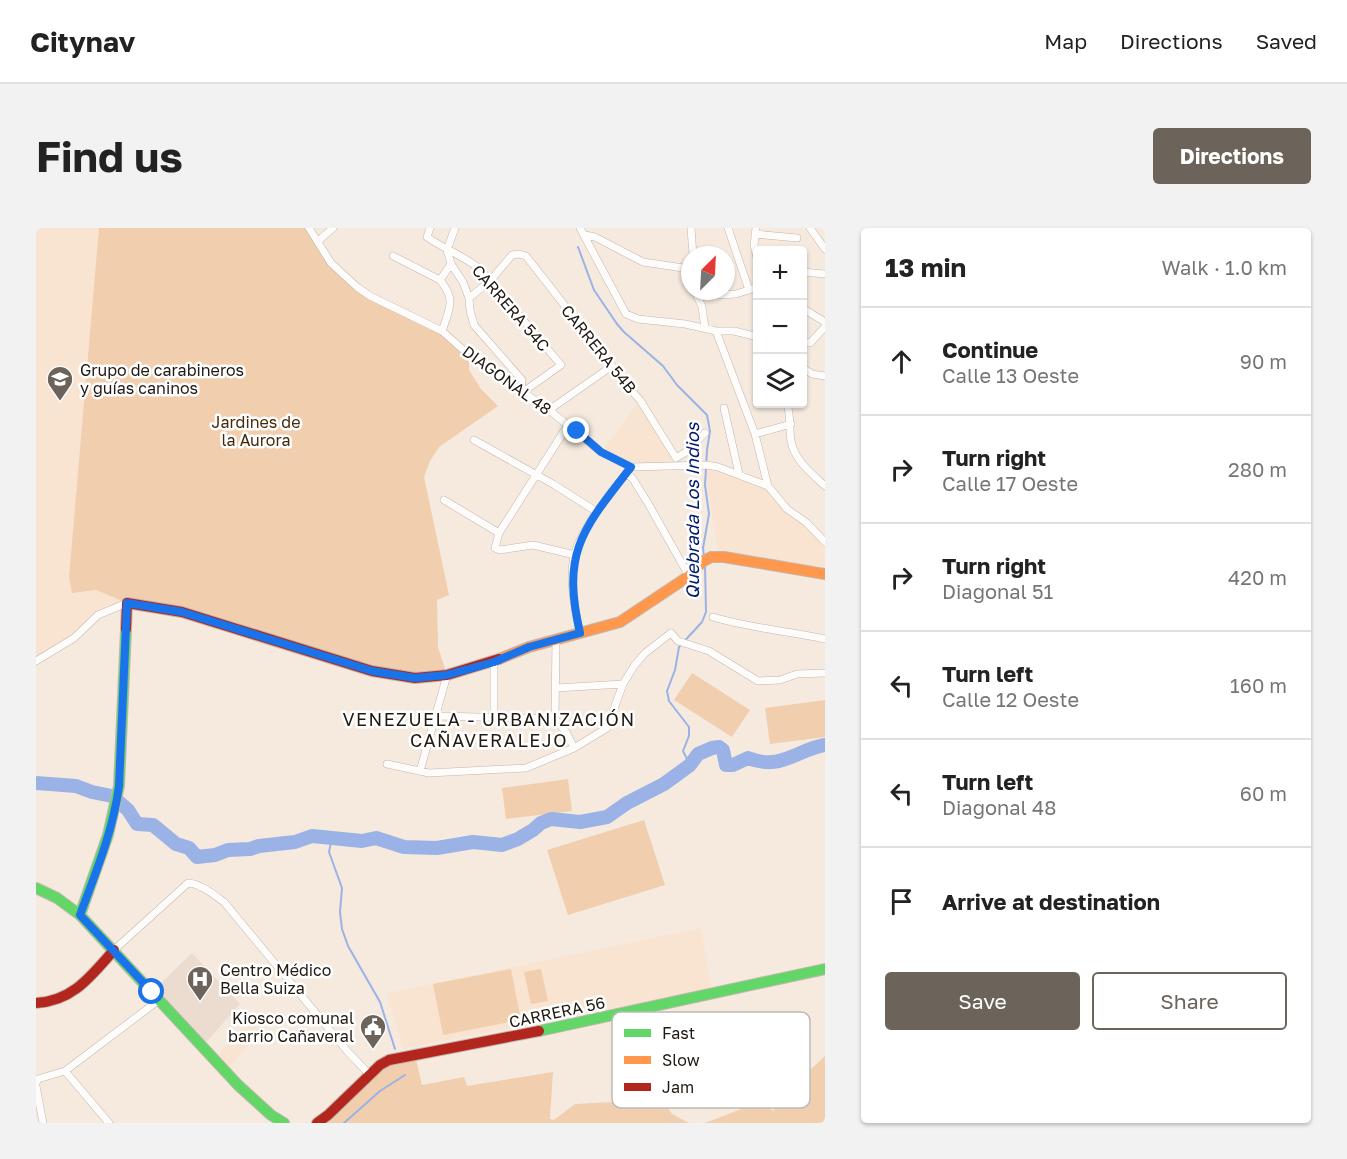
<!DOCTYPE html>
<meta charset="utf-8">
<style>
:root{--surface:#fff;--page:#f2f2f2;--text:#222;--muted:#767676;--line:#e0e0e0;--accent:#6c635a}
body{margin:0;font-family:"Golos Text",sans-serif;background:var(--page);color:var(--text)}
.controls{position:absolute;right:18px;top:18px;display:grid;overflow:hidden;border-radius:6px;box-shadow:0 2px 4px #0004}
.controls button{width:54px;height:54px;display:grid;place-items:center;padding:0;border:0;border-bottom:2px solid var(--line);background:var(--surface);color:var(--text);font:30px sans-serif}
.compass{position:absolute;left:645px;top:18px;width:54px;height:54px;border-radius:50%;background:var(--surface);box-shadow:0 2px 4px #0004;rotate:24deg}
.stop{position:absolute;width:18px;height:18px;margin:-14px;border:4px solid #1a73e8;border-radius:50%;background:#fff}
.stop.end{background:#1a73e8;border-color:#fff;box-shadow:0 2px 6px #0008}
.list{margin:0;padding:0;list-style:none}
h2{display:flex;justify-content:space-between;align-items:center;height:78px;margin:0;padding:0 24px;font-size:26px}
h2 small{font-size:20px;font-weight:400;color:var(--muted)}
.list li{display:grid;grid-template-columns:39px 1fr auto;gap:18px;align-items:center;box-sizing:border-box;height:108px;padding:0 24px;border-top:2px solid var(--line)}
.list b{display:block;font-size:22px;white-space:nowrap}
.list p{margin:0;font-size:20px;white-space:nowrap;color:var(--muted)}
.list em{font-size:20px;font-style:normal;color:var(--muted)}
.actions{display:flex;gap:12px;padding:18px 24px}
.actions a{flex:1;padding:14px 0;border:2px solid var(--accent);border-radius:6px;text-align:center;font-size:21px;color:var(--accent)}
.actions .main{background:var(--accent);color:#fff}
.icon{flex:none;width:33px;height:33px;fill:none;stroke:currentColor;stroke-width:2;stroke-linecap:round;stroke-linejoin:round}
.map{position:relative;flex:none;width:789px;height:895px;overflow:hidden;border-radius:6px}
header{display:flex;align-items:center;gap:36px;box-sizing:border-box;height:84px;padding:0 30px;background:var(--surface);border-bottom:2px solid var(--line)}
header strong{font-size:28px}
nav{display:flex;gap:33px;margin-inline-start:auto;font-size:21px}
.intro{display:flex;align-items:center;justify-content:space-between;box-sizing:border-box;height:144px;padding:0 36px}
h1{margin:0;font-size:42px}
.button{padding:15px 27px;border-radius:6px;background:var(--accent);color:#fff;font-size:21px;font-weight:700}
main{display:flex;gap:36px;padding:0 36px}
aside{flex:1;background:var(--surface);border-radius:6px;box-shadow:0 2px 4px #0004}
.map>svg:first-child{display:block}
</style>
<header>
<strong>Citynav</strong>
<nav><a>Map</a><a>Directions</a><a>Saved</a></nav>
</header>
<div class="intro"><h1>Find us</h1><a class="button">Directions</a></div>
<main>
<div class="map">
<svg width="789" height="895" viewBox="0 0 789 895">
<rect width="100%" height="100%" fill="#f6eadf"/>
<path fill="#f9e4d1" d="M0,0H63L33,349L37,364L60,362L91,375L62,387L38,410L0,433Z
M604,172L640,230L639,239H595L565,224Z
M668,237L732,258L789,314V346L683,329Z
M665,700L676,763L660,764L367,821L351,765Z
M216,789L227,802L189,843L178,831Z"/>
<path fill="#ecdccf" d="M156,725L204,776L166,819L116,764Z"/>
<path fill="#f1ceae" d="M63,0H273L295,35L321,59L406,103L433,127V142L445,161L462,178L403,219L394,233L388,249L413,367L401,372L402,419L411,447L336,443L146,384L91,375L60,362L36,365L33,349Z
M656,445L714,482L696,509L638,472Z
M789,472V509L734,516L729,480Z
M532,551L536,583L470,591L466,560Z
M608,592L629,657L532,687L511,622Z
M475,741L485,792L407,807L397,756Z
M505,741L512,773L495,776L488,744Z
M379,827L386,857L428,849L431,858L517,844L514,891L518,892L539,876L577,874L606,868L626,871L636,886L653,895H281L344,837Z
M789,828V895H669L726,873L737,883L748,866Z"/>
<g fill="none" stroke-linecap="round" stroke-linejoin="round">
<path stroke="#9ab2e5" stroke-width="2" d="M542,19L558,62L581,96L588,104L627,138L641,157L671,187L674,203L671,222L669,257L673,286L667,320L668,329
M654,537L647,523L653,508V499L633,473L631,463L639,442L643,419L666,394L670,384L669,337
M296,610L293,624L306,660L304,684L306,701L312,718L344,774L359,821
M308,895L344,863L369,847"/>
<path stroke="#9ab2e5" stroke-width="14" d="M0,555L40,558L56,564L76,568L92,582L101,596L117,597L140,616L153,620L161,629L179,627L192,622L214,621L223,618L259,614L276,608L326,613L340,610L368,619L401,620L437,614L466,617L482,611L497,602L505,595L515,591L544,594L571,589L591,575L628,556L654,537L662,526L676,520L683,519L687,522L690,537H697L712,530C745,543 760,522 789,517"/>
<g stroke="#c1b7af" stroke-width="8">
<path id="street" d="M273,0L295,35L321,59L334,68L406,103L433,127L513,182L565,224L595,239L671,237L682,239L732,258L751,281L771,295L789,314
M394,0L391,9C408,21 428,28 444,41L525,137L487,164
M544,0L590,86L602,91L649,96L680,103H698L722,109
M655,0L657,27
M692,0L713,62
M720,0L718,17L722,34
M774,0L789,21
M719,6L761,10
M549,7L559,9L607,34L654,41
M282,13L297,0
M357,28L404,52
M415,36L427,54L433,70L434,82L438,97L486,152L485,163
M766,44L789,46
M659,63L666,79L669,100
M661,68L700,66L722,59
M433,70L454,53L476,27L483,26L490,28L594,161L604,172L640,230
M766,80L789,94
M406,103C414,79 420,72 404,52L415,36L411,22L419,0
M680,103L719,206L732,258
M766,114L774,115L789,99
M766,139L776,146L789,148
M751,176C755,189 753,200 755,213C759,233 775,245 789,258
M688,180L703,246
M513,182L576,138
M532,197L463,305L459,320L464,322L497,317L539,327
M719,206L755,196
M438,212L517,256L561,284
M640,230L650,224L669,205
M590,245L597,251L613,277L653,348
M408,272L463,305
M677,389C713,400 752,403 789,411
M544,405C539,380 532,350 539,325C549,293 575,266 595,239
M520,411L519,491L530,504L538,520
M0,433L38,410L62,387L91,375
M458,433V489
M520,460L587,456
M400,488L519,491
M351,536L393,545L490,540L538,520L571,500L587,456L598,438L609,425L635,405L642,413L673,423L722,453L744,452L761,446L789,445
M384,543L411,447
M78,722L152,655C165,656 177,666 188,674L312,824L334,847
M29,843L73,895
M0,855L2,851L29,843L123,772
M0,858L7,895"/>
</g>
<g stroke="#c1b7af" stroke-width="12">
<path id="fast" d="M0,660L21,670L44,687L202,857L235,887L248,895
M44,687L72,607L83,558L90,401
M503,803L789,741"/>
</g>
<g stroke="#c1b7af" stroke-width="12">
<path id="slow" d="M463,431L493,419L584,394L653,348L666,334L675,329H688L789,346"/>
</g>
<g stroke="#c1b7af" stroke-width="12">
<path id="jam" d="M90,401L91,375L146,384L336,443L379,450L411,447L463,431
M0,775C37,773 55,748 78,722
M281,895L292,887L344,837L353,832L503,803"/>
</g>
<use href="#street" stroke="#fefcfa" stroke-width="7"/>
<use href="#fast" stroke="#63d668" stroke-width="10"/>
<use href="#slow" stroke="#ff974d" stroke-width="10"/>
<use href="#jam" stroke="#b3261e" stroke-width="10"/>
</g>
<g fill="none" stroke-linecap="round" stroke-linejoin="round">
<path stroke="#1a73e8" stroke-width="8" d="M116,764L44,687C60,644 77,603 83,558L91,375L146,384L336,443L379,450L411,447L458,434L493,419L544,405C525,323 547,301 595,239L565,224L541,203"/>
</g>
<defs>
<g id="school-pin" transform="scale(1.35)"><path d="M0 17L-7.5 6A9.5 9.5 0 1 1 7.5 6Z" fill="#6c635a" stroke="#fff"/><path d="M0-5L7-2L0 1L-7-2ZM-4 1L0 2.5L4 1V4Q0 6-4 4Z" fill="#fff"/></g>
<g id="hospital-pin" transform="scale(1.35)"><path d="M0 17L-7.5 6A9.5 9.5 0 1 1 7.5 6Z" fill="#6c635a" stroke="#fff"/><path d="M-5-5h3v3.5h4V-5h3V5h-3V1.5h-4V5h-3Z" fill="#fff"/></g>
<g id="civic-pin" transform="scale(1.35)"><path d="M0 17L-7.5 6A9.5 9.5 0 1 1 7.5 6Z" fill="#6c635a" stroke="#fff"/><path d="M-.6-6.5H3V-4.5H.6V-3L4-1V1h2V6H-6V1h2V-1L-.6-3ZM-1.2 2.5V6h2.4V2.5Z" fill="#fff"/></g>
</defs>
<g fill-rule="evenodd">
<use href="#school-pin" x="24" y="151"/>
<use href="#hospital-pin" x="164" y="751"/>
<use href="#civic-pin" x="337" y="799"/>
</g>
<g text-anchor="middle" stroke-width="5" stroke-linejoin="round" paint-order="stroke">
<g font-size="16" fill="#211a13" stroke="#fff">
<text transform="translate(475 80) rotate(49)" y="6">CARRERA 54C</text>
<text transform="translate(563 121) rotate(51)" y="6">CARRERA 54B</text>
<text transform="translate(471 152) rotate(36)" y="6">DIAGONAL 48</text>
<text transform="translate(521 784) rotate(-12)" y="6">CARRERA 56</text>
</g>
<g font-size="16" fill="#211a13" stroke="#fff" text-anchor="start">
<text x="44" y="148">Grupo de carabineros<tspan x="44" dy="18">y guías caninos</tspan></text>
<text x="184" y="748">Centro Médico<tspan x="184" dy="18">Bella Suiza</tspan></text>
<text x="318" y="796" text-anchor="end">Kiosco comunal<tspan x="318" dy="18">barrio Cañaveral</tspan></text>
</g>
<g font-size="16" fill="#462a0a" stroke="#fff">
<text x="220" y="200">Jardines de<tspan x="220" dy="18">la Aurora</tspan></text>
</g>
<g font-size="18" font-style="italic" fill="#001972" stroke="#fff">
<text transform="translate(657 283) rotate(-90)" y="6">Quebrada Los Indios</text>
</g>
<g font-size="18" letter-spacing="1.5" fill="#211a13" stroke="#fff">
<text x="453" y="498">VENEZUELA - URBANIZACIÓN<tspan x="453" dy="21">CAÑAVERALEJO</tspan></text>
</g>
</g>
<rect x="576" y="784" width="198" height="96" rx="9" fill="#fff" stroke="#bcbab8" stroke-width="1.5"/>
<rect x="588" y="801" width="27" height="8" fill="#63d668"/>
<rect x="588" y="828" width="27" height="8" fill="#ff974d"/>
<rect x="588" y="855" width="27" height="8" fill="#b3261e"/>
<g font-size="16" fill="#211a13">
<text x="626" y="811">Fast</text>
<text x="626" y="838">Slow</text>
<text x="626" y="865">Jam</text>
</g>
</svg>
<div class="controls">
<button>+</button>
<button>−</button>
<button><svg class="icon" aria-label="layers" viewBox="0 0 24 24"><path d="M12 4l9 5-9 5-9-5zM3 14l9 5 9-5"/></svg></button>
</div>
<svg class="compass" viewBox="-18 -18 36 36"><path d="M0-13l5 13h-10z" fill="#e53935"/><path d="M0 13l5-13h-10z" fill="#767676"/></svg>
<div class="stop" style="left:116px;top:764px"></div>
<div class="stop end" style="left:541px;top:203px"></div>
</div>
<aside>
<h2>13 min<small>Walk · 1.0 km</small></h2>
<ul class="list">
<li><svg class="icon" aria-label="ahead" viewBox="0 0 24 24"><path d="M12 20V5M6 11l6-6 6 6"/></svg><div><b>Continue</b><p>Calle 13 Oeste</p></div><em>90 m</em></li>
<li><svg class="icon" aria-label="right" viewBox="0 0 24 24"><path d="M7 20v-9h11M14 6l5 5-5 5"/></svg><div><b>Turn right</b><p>Calle 17 Oeste</p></div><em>280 m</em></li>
<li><svg class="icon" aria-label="right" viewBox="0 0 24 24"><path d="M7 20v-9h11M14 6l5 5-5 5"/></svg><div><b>Turn right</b><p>Diagonal 51</p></div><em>420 m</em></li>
<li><svg class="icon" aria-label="left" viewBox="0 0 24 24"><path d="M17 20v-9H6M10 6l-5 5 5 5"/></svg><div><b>Turn left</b><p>Calle 12 Oeste</p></div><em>160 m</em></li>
<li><svg class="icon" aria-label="left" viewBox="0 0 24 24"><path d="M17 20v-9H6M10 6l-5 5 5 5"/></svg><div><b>Turn left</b><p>Diagonal 48</p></div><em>60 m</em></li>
<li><svg class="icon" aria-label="arrive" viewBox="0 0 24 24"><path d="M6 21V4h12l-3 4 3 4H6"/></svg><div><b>Arrive at destination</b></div></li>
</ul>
<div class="actions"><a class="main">Save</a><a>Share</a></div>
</aside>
</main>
